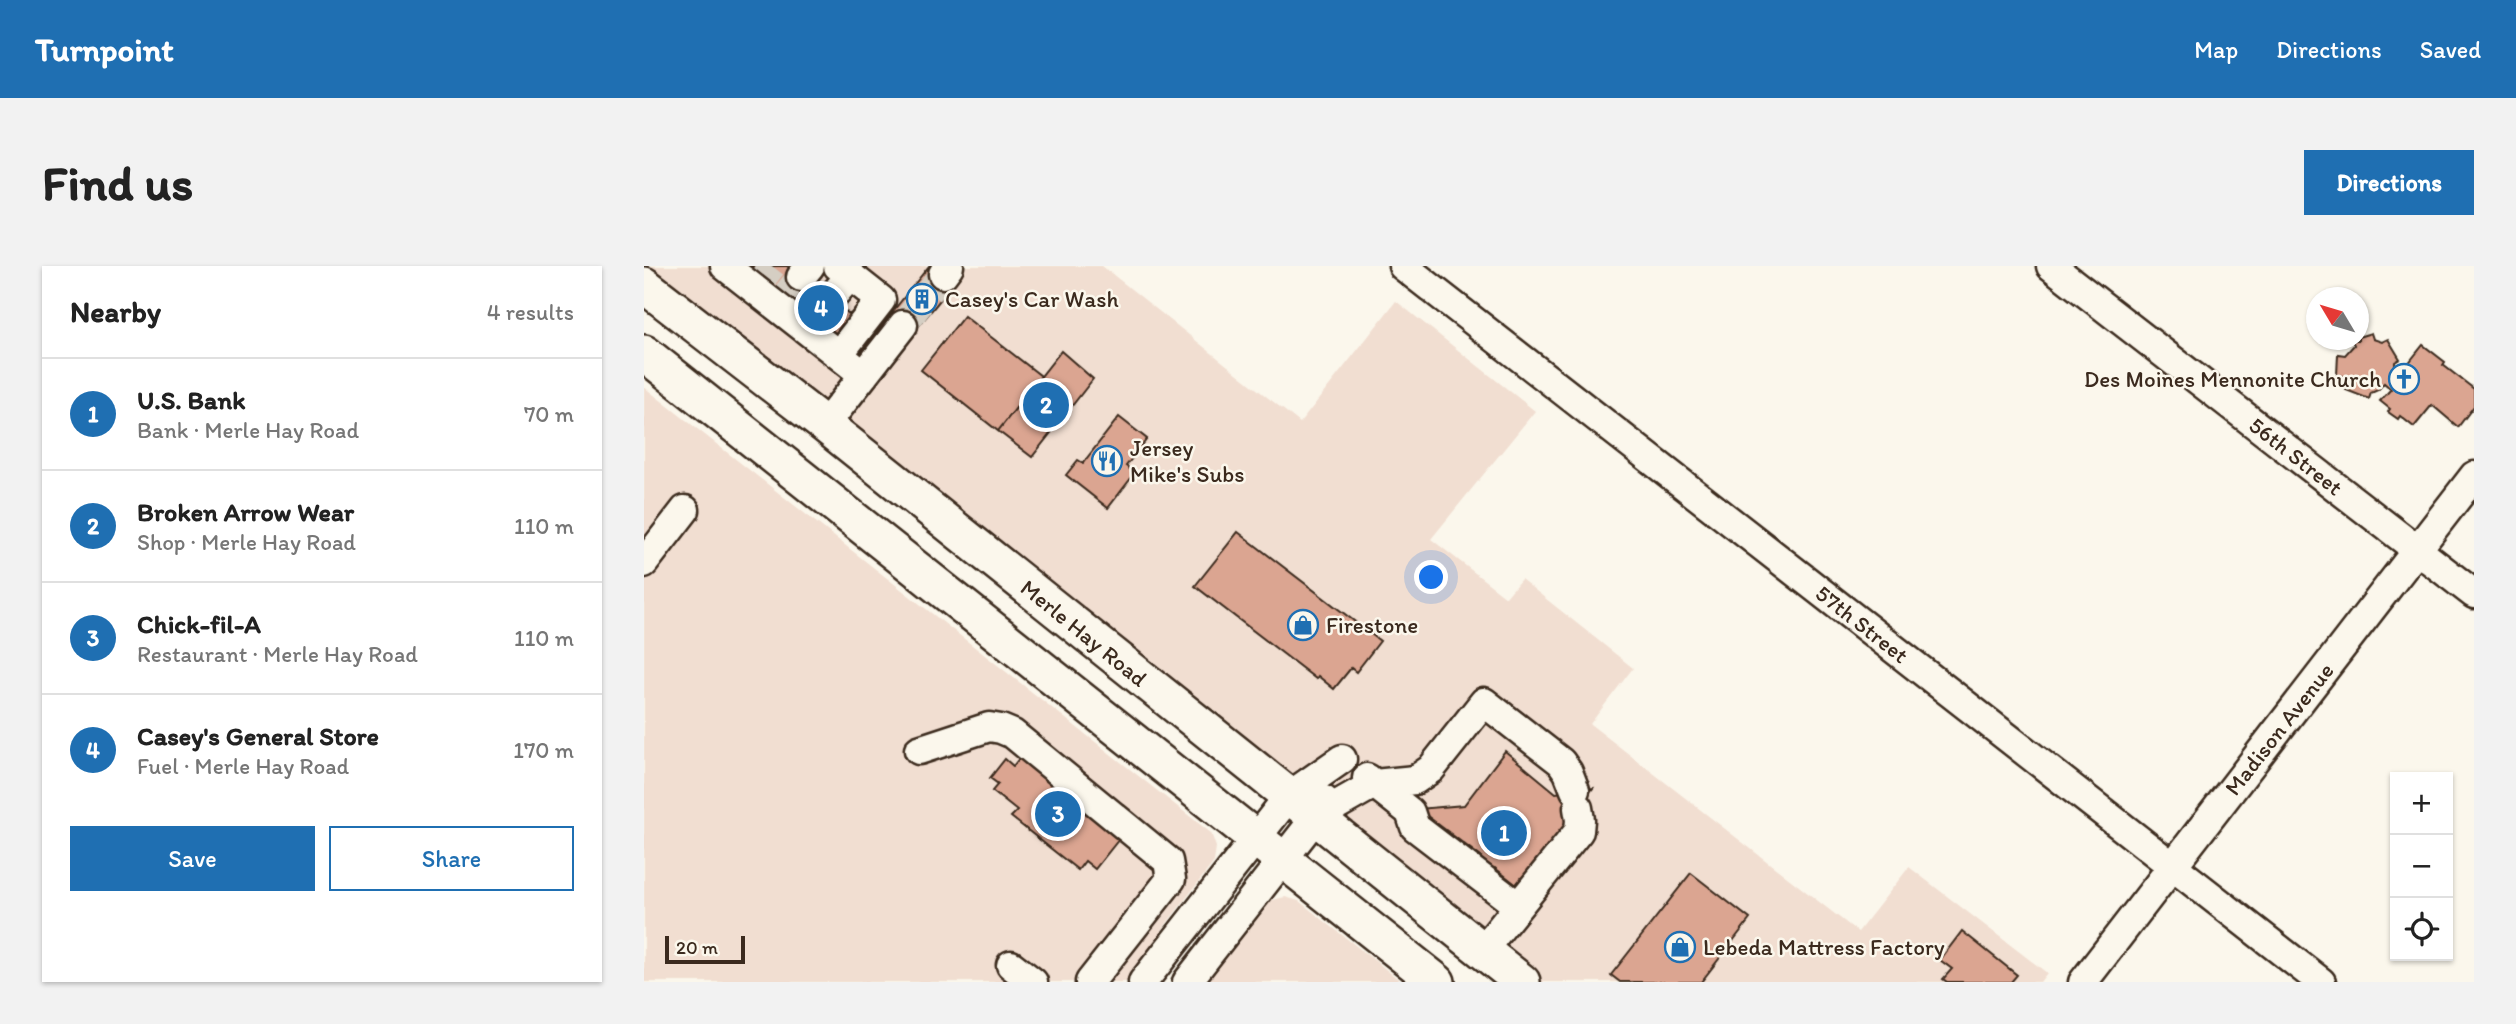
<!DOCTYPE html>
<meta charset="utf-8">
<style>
:root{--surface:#fff;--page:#f2f2f2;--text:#222;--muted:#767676;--line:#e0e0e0;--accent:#1f6fb2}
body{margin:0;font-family:Itim,sans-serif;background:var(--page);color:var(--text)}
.controls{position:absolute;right:21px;bottom:21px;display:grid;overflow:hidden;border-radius:0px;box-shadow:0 2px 5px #0004}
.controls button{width:63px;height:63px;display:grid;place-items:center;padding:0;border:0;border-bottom:2px solid var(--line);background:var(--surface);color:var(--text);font:35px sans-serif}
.compass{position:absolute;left:1662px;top:21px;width:63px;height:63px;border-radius:50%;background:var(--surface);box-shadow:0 2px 5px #0004;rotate:308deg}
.scale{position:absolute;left:21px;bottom:18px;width:80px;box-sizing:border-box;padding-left:7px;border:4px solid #3b2a1e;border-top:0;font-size:19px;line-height:24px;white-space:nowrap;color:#3b2a1e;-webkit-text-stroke:5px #fbf7ec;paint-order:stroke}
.you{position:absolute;left:788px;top:312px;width:24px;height:24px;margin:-18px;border:5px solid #fff;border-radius:50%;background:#1a73e8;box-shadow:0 0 0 10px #1a73e833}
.badge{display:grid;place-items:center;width:46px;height:46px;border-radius:50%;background:var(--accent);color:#fff;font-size:23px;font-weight:700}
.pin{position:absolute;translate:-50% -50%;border:4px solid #fff;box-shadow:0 2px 7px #0006}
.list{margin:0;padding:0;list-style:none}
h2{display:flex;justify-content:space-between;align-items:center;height:91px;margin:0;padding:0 28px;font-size:30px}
h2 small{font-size:23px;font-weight:400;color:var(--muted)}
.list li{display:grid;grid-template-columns:46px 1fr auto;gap:21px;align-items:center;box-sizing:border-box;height:112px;padding:0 28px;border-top:2px solid var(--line)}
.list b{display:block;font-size:26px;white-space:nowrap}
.list p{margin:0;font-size:23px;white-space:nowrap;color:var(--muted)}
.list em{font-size:23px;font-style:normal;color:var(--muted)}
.actions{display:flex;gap:14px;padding:21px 28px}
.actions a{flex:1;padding:16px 0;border:2px solid var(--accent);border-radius:0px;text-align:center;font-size:24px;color:var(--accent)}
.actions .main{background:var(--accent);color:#fff}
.icon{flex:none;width:38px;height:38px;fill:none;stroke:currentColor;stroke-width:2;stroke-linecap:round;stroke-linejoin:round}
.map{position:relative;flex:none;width:1830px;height:716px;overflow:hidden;border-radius:0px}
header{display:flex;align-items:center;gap:42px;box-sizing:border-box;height:98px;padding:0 35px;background:var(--accent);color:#fff}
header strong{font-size:33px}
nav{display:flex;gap:38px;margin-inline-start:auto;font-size:24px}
.intro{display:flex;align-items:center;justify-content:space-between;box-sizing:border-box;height:168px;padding:0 42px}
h1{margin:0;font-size:49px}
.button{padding:18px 32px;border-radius:0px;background:var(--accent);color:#fff;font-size:24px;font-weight:700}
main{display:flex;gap:42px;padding:0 42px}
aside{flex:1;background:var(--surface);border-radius:0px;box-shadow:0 2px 5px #0004}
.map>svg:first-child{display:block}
</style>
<header>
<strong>Turnpoint</strong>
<nav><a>Map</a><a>Directions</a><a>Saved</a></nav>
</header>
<div class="intro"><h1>Find us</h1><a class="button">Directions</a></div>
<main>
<aside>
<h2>Nearby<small>4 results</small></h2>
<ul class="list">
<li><span class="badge">1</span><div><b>U.S. Bank</b><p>Bank · Merle Hay Road</p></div><em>70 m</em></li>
<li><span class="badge">2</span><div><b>Broken Arrow Wear</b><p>Shop · Merle Hay Road</p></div><em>110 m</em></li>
<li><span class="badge">3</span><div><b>Chick-fil-A</b><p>Restaurant · Merle Hay Road</p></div><em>110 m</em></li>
<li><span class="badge">4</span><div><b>Casey's General Store</b><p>Fuel · Merle Hay Road</p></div><em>170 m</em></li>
</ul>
<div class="actions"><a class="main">Save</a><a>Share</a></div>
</aside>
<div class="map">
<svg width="1830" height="716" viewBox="0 0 1830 716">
<rect width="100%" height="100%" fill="#fbf7ec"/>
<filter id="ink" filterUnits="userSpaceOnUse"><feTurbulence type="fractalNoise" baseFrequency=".0143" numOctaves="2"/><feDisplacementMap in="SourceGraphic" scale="14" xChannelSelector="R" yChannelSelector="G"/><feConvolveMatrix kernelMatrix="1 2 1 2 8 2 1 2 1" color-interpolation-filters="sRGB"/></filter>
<g filter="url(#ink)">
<path fill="#f1ded1" d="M0,0H458L656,157L752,35L891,145L787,273L862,331L877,313L989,402L946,458L1214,666L1265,601L1403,707L1396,716H878L0,19Z
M0,121L567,567L572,581L570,596L523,657L483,716H0Z
M641,631L655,635L758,716H557L616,642L624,635Z"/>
<path fill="#dba591" stroke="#3b2a1e" stroke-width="2" d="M102,0H143L209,51L194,71Z
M285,0H289L310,17L269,67L246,49Z
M320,50L397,110L354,165L277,104Z
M1727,67L1729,73L1738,76L1744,73L1756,93L1751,96L1752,107L1755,109L1779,79L1801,96L1799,99L1830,123V140L1814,161L1788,139L1770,161L1756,150L1754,153L1744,146L1746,143L1736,135L1747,123L1740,117L1734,124L1727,127L1725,133L1702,124L1705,118L1699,110L1693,109L1694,88L1701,89L1710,79L1708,74H1714V71Z
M417,85L449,113L388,191L354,165Z
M475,151L503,173L482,200L491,207L464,242L422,209L434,194L439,197Z
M594,266L736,375L712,406L707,402L690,423L674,410L672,413L551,320Z
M861,485L912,527L949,522L874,620L851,602L840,614L827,603L837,591L774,543L820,539Z
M380,486L470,557L464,564L475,573L451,603L441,595L434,604L367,551L373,545L348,525L354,518L346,512L361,493L369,500Z
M1047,607L1106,653L1057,716H976L967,709Z
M1318,665L1373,709L1367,716H1303L1299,713L1308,703L1296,694Z"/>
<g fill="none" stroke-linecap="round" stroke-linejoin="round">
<path stroke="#d5cec3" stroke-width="28" stroke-dasharray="28 14" stroke-linecap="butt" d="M118,13L128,0
M141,30L157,11
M170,53L186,33
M259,59L299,8"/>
<g stroke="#3b2a1e" stroke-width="33">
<path id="minor" d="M81,0L220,109
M194,0L237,34L195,88
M759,0L1677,716
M1407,0L1830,328
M299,8L305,0
M157,11L166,0
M186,33L206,10
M181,159L259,59
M0,297L41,244
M275,484L345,461L357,463L369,468L524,595L527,613L446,716
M723,512L766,546L771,561L874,640
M672,551L730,518L771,514L787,503L840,436L917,496L924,506L931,524
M838,685L935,565L936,554L934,542
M367,699L389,716
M499,716L645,530L698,493
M543,716L672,551L680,534
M1439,716L1830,210"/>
</g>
<g stroke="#3b2a1e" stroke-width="40">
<path id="major" d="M0,19L181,159L878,716
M0,87L793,716"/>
</g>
<use href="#minor" stroke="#fbf7ec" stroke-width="28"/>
<use href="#major" stroke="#fbf7ec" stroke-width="35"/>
</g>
</g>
<defs>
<g id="building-ring" transform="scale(1.575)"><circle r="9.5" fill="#fbf7ec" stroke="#1f6fb2" stroke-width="1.5"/><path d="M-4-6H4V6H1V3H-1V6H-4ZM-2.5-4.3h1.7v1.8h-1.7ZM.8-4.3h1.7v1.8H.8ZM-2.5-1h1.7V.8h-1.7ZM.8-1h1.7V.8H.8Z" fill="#1f6fb2"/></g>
<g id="church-ring" transform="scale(1.575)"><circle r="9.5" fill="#fbf7ec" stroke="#1f6fb2" stroke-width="1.5"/><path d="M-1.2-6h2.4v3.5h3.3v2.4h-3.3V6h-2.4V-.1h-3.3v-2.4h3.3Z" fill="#1f6fb2"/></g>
<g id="restaurant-ring" transform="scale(1.575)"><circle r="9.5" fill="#fbf7ec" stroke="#1f6fb2" stroke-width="1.5"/><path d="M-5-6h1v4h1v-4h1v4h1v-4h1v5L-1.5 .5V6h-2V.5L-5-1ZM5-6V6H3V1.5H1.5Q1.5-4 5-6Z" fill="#1f6fb2"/></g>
<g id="shop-ring" transform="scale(1.575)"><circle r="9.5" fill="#fbf7ec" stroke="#1f6fb2" stroke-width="1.5"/><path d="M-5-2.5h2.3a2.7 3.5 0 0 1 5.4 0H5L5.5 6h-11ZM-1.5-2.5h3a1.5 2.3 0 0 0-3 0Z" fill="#1f6fb2"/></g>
</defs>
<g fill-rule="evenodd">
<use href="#building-ring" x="278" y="33"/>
<use href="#church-ring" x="1760" y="113"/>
<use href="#restaurant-ring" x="463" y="195"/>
<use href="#shop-ring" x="659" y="359"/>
<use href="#shop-ring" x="1036" y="681"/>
</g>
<g text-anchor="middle" stroke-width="5" stroke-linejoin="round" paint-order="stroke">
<g font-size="23" fill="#3b2a1e" stroke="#fbf7ec" text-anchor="start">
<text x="301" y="41">Casey's Car Wash</text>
<text x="1737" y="121" text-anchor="end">Des Moines Mennonite Church</text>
<text x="486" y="190">Jersey<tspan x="486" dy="26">Mike's Subs</tspan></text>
<text x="682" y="367">Firestone</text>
<text x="1059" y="689">Lebeda Mattress Factory</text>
</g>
<g font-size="23" fill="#3b2a1e" stroke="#fbf7ec">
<text transform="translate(1652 190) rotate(38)" y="8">56th Street</text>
<text transform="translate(1218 358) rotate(38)" y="8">57th Street</text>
<text transform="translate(440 367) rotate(39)" y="8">Merle Hay Road</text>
<text transform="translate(1635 463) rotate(-52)" y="8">Madison Avenue</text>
</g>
</g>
</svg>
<div class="controls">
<button>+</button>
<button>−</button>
<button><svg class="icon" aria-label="locate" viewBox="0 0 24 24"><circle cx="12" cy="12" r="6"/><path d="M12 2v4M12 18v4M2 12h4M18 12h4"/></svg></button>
</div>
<svg class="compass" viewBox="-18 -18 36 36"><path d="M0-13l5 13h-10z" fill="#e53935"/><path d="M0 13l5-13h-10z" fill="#767676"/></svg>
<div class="scale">20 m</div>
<div class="you"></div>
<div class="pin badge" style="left:860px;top:567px">1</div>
<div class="pin badge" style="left:402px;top:139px">2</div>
<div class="pin badge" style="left:414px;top:548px">3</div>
<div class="pin badge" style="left:177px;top:42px">4</div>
</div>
</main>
